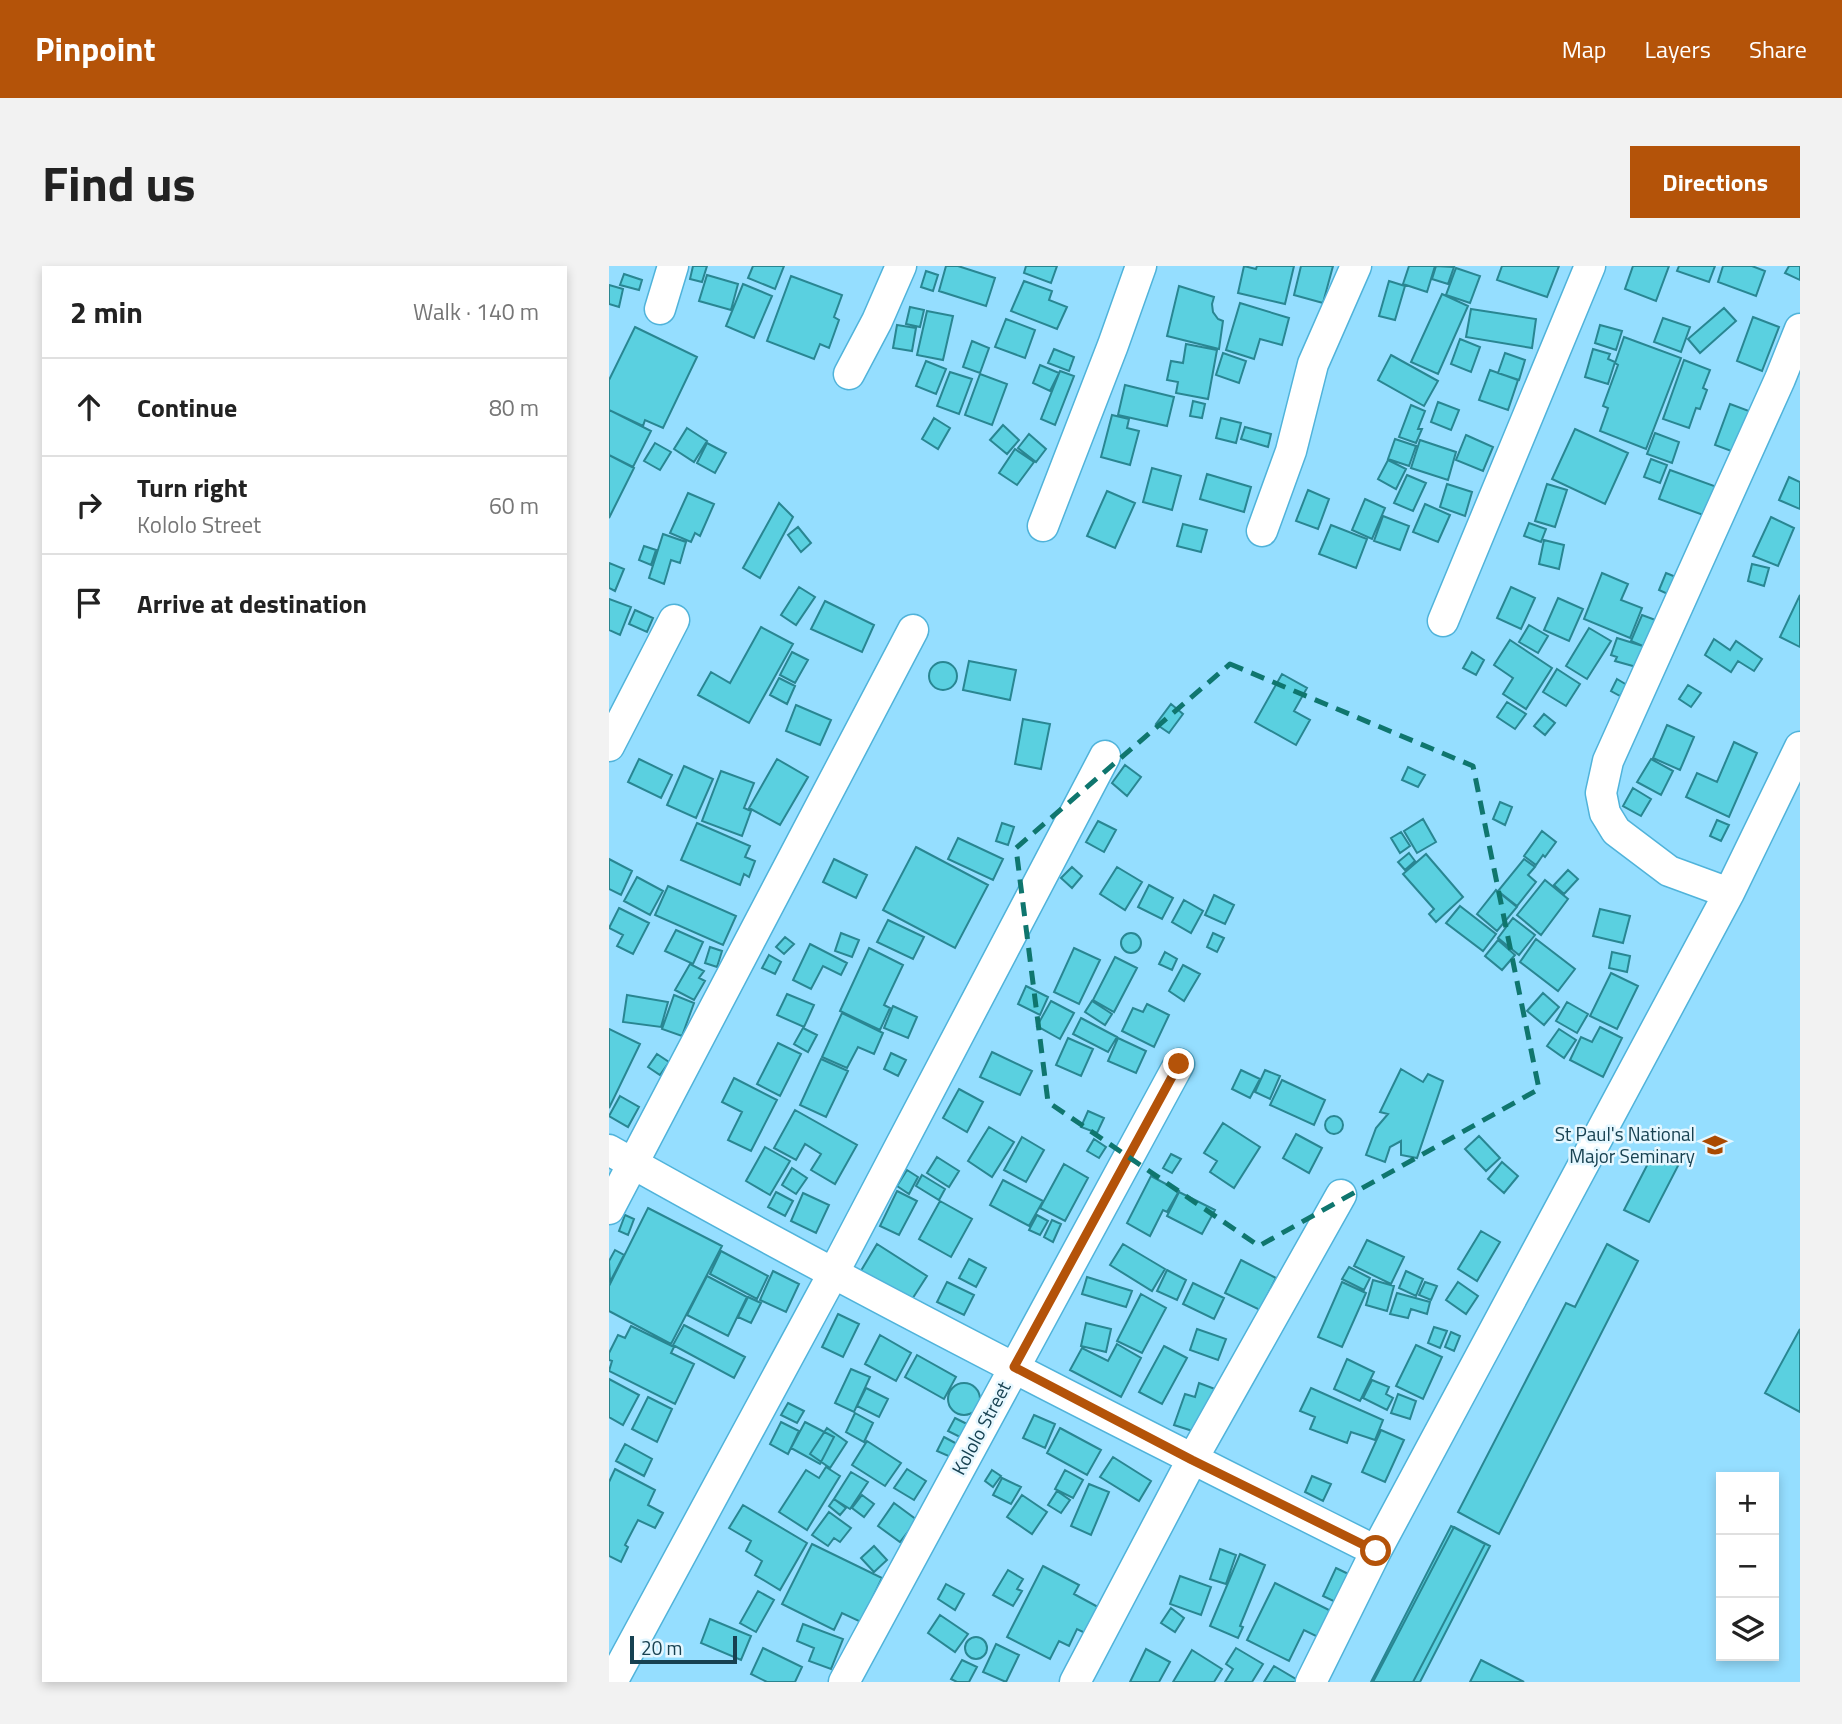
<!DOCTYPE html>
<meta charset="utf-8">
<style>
:root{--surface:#fff;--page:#f2f2f2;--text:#222;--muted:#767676;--line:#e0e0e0;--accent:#b45309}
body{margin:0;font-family:"Titillium Web",sans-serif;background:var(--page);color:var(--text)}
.controls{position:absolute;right:21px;bottom:21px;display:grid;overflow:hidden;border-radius:0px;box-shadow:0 4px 10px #0003}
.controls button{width:63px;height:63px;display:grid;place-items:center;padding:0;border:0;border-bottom:2px solid var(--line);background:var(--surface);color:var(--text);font:35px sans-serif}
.scale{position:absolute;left:21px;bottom:18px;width:107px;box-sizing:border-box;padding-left:7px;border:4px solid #174151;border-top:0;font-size:19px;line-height:24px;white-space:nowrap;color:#174151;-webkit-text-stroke:5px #e5f7ff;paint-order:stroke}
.stop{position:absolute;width:21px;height:21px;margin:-16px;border:5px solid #b45309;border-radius:50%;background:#fff}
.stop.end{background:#b45309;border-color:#fff;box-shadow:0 2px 7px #0008}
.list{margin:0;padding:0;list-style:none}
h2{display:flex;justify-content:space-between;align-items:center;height:91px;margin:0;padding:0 28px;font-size:30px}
h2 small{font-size:23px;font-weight:400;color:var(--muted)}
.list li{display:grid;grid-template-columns:46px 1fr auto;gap:21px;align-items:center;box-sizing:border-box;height:98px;padding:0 28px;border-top:2px solid var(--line)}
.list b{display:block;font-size:26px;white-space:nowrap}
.list p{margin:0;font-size:23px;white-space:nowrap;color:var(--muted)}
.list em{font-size:23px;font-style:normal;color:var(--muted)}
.icon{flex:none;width:38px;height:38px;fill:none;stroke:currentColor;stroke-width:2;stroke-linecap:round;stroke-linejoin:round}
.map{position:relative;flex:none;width:1191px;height:1416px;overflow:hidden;border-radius:0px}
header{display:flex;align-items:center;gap:42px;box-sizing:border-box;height:98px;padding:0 35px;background:var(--accent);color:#fff}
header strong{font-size:33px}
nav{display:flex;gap:38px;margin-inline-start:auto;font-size:24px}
.intro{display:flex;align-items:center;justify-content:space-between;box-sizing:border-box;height:168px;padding:0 42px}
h1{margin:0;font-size:49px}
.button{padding:18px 32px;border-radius:0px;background:var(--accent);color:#fff;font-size:24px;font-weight:700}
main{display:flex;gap:42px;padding:0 42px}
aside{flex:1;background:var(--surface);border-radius:0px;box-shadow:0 4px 10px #0003}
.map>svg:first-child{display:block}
</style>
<header>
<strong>Pinpoint</strong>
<nav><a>Map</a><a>Layers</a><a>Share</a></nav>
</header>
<div class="intro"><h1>Find us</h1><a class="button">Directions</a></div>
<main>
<aside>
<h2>2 min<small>Walk · 140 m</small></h2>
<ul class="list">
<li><svg class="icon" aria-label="ahead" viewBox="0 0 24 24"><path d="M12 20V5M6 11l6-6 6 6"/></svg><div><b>Continue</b></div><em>80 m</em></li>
<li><svg class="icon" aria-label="right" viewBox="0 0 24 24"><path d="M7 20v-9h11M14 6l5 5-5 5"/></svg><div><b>Turn right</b><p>Kololo Street</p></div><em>60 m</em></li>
<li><svg class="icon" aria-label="arrive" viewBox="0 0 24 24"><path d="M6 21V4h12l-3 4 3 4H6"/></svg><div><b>Arrive at destination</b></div></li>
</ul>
</aside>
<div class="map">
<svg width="1191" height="1416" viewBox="0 0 1191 1416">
<rect width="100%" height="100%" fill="#95deff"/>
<path fill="#5ad0e0" stroke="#298692" stroke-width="2" d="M84,0H98L93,16L81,13Z
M144,0H175L166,23L139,12Z
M337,0H349L386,12L377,40L330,25Z
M417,0H448L442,17L415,7Z
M635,0L647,3L648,0H685L676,38L629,27Z
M692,0H724L714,37L685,29Z
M800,0H826L818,26L794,18Z
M827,0L845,1L839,18L823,13Z
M893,0H950L938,31L888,14Z
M1024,0H1060L1047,35L1016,23Z
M1070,0H1106L1100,16L1068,5Z
M1114,0H1143L1156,5L1147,30L1109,16Z
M1180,0H1191V14L1176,7Z
M847,2L871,10L861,37L837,29Z
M317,5L329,9L324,25L312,21Z
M15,8L33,14L30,24L11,19Z
M98,9L129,18L122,44L90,35Z
M182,10L233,29L225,51L230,54L220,82L211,78L205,93L158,75Z
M415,15L443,25L440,34L458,41L448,63L402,45Z
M780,15L796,20L786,54L770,50Z
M134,18L163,30L145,72L117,60Z
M0,19L14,23L10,41L0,38Z
M570,20L605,31L603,38L604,46L609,53L614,55L610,83L558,70Z
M833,28L859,40L829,108L802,96Z
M631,37L680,52L673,79L651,73L645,93L617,84Z
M301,41L315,44L311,61L297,58Z
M1115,42L1127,55L1091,87L1079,73Z
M862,43L927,53L923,82L857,71Z
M318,45L344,50L334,94L308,89Z
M1144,51L1170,61L1153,105L1128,95Z
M1054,52L1081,61L1072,86L1045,76Z
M397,53L426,64L416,92L386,81Z
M288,59L307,62L303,85L284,82Z
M991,59L1013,65L1007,84L986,77Z
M26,61L88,91L54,162L36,154L34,160L0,144V114Z
M1015,71L1072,92L1037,183L991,165L999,142L994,140L1009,99L1006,97Z
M851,73L871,81L862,106L842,98Z
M363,75L380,82L371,107L354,101Z
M577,78L608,84L599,133L567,127L569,116L558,114L562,95L574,97Z
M445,83L465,91L460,105L439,97Z
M984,83L1001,88L999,93L1006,96L999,118L976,111Z
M614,87L637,95L630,117L607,109Z
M896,87L916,94L910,114L889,107Z
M782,89L829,115L815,140L769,114Z
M1075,94L1101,104L1094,122L1098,124L1091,143L1087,142L1080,162L1054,153Z
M317,95L337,103L327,128L307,120Z
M431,99L450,107L441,125L424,117Z
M881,104L909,114L899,144L870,134Z
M451,105L465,110L446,159L432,153Z
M341,106L363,113L350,148L328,140Z
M371,108L398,118L383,159L356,149Z
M516,119L565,131L558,160L509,149Z
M584,135L596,138L593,152L581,150Z
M829,136L850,144L842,164L822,156Z
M1121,138L1140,145L1125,186L1106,179Z
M802,139L816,145L809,163H813L807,177L790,171Z
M0,144L42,165L24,201L0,189Z
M503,149L520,153L518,162L530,165L521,199L492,191Z
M325,152L341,162L329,183L313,173Z
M612,152L632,157L627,177L607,172Z
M394,159L410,174L398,188L381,174Z
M636,161L662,168L659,181L632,173Z
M78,162L98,175L85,196L65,183Z
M966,163L1019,187L996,238L943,213Z
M1046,167L1070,176L1063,197L1038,188Z
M420,168L437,183L427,196L409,182Z
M857,169L884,181L874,205L847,194Z
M786,173L807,180L800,200L779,193Z
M811,174L847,186L839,214L802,202Z
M46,177L62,186L51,204L35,195Z
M98,177L117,187L106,207L88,197Z
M406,183L425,196L408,219L390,207Z
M0,189L25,202L0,252Z
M1042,193L1058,199L1051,217L1035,211Z
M779,194L797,203L787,223L769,213Z
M543,202L572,210L563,244L534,236Z
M1061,204L1108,221L1097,250L1050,233Z
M598,208L642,221L635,246L591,233Z
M798,209L817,217L804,245L785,237Z
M1180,211L1191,216V243L1170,234Z
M838,218L863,226L856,250L831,241Z
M938,218L958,224L946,261L926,255Z
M699,224L720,233L709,263L687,255Z
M498,225L526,237L506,282L478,270Z
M79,227L105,238L91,270L86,267L82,276L61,267Z
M756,233L776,242L763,273L743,264Z
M170,237L184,251L151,312L134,302Z
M816,238L841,249L829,276L804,266Z
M774,250L800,260L791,284L765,275Z
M1162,251L1185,262L1169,300L1144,290Z
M920,257L937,263L932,276L915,270Z
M574,258L598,264L592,286L568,280Z
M722,259L758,273L747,302L710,288Z
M189,261L202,277L192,286L179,269Z
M54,268L77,276L71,297L62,294L55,318L40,312Z
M935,274L955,279L950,303L930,298Z
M35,280L47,284L42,299L30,294Z
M0,297L15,303L6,325L0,322Z
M1143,298L1160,302L1155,320L1139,315Z
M993,307L1019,318L1012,334L1033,342L1021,372L975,353Z
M1057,307L1072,313L1063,330L1050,324Z
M190,321L206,331L187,359L172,349Z
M902,321L926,332L912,363L888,352Z
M1191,329V381L1171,371Z
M949,332L974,343L960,375L935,364Z
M0,333L22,341L11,369L0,364Z
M216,335L265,359L253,386L202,363Z
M26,344L44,352L38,366L20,358Z
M1033,349L1052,356L1041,383L1022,375Z
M920,359L939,370L929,387L910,376Z
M152,361L184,378L140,457L89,429L102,406L121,417Z
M980,362L1002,375L978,413L957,400Z
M1008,372L1037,381L1031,402L1006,395L1008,391L1002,389Z
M1105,373L1121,384L1127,375L1153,393L1145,405L1129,395L1122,406L1096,389Z
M901,374L943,402L917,443L894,428L904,412L885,399Z
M183,386L199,394L186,417L171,409Z
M863,386L875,394L867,409L854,402Z
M360,395L407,404L401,434L354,424Z
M320 410a14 14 0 1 1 28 0a14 14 0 1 1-28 0Z
M948,403L971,418L957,440L934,426Z
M673,408L698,422L685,445L701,454L687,479L646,456Z
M170,412L186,420L178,438L161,429Z
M1008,413L1018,419L1011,430L1002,425Z
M1079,419L1092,427L1082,441L1070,433Z
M898,436L917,448L906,463L888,451Z
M562,438L574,448L560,467L547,458Z
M187,439L222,454L211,479L177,465Z
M935,448L946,457L936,469L925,460Z
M414,453L441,458L432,503L406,498Z
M1058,459L1085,471L1071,504L1044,492Z
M1125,476L1148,487L1120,551L1077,531L1088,507L1108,516Z
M30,493L63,509L52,532L19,516Z
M168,493L199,511L171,559L140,542Z
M1042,493L1064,505L1052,529L1028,516Z
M516,499L532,511L518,530L503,517Z
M75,500L104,513L87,552L58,539Z
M799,501L816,509L809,521L793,514Z
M112,505L145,517L135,542L142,545L133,570L93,555Z
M1024,522L1042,533L1032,550L1014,540Z
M891,536L903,541L896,559L884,553Z
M814,553L827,576L808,587L795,565Z
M1108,554L1120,559L1112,575L1101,570Z
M489,555L507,564L495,586L477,576Z
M88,557L141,580L136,591L146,595L140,611L135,608L131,619L72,594Z
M393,557L405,561L399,579L387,575Z
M933,565L947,576L936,591L934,589L927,599L915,590Z
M792,566L801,580L791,587L782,572Z
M349,572L394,593L384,614L339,593Z
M307,581L379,619L346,682L274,644Z
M800,587L806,595L796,604L789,596Z
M817,588L854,631L827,656L820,648L825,643L794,608Z
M0,593L23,605L12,629L0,623Z
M225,593L258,609L247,632L214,616Z
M915,593L926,601L919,609L927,616L908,640L889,625Z
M463,601L473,610L463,622L452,612Z
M508,601L533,616L516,644L491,628Z
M959,604L969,613L955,628L945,619Z
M28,611L54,625L41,649L15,635Z
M936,614L959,633L932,669L908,649Z
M540,619L564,632L553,653L529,641Z
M59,620L127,650L114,679L46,649Z
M887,624L908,641L888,665L868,648Z
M605,629L625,639L616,658L596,649Z
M575,634L594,645L582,667L563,656Z
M851,640L887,668L874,685L837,657Z
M10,642L40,657L24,688L8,680L14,669L0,662Z
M991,643L1021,650L1014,677L984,670Z
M904,652L926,669L910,689L889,672Z
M279,654L315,671L304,693L268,676Z
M67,664L94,676L84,698L56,685Z
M232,667L250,674L243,691L226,685Z
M604,667L615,672L608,686L598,681Z
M512 677a10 10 0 1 1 20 0a10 10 0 1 1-20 0Z
M176,671L185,678L175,688L167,681Z
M927,673L966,703L949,725L911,696Z
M889,674L906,689L893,704L876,690Z
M201,678L238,697L232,709L214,700L202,723L184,714Z
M101,681L113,685L108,701L96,697Z
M260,682L294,699L275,739L281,742L271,764L231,745Z
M465,682L491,694L470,738L445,726Z
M556,686L568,693L563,704L550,698Z
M1003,686L1021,690L1018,706L1000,702Z
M160,689L172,696L166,708L153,702Z
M506,691L528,702L505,746L484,734Z
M81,698L95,705L90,712L96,715L85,734L66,724Z
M574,699L591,708L575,735L560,725Z
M1002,707L1029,720L1008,763L981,750Z
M417,720L439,731L431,749L409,738Z
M934,727L950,741L935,759L918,745Z
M178,728L205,739L195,761L168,749Z
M18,729L59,736L52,761L14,756Z
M65,729L85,737L73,770L53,763Z
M442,735L465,747L451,773L428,760Z
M483,735L503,748L496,759L476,746Z
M958,736L979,748L968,767L947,755Z
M538,738L560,749L545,781L513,765L524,742L534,746Z
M284,740L308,751L299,772L275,762Z
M233,747L274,767L265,788L249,781L238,802L213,791Z
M472,752L508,771L499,786L464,768Z
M991,761L1013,772L994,811L961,794L972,771L983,776Z
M194,762L208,769L199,786L185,778Z
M0,763L31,778L0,842Z
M950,763L967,774L955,792L938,780Z
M459,772L484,783L472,810L447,799Z
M509,772L537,785L527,807L499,795Z
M169,777L192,788L171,830L148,818Z
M383,786L423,805L411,829L371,811Z
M282,787L297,794L289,810L275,803Z
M48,788L60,796L51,809L39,801Z
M212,793L239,805L217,851L191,839Z
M792,803L814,816L819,808L834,815L808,892L792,889V875L781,881L776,896L757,889L767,862L779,848L771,846Z
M632,804L651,813L641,832L623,823Z
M656,804L671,810L661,833L646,826Z
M125,812L168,834L142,885L119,874L133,846L113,836Z
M673,814L716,834L705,859L661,839Z
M350,823L374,836L358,866L334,852Z
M11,830L30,841L19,861L0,850Z
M186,844L248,879L226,918L202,904L212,888L196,878L187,894L165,882Z
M479,845L495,852L488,867L472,861Z
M716 859a9 9 0 1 1 18 0a9 9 0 1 1-18 0Z
M614,857L651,881L625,922L601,906L608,895L595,887Z
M380,861L405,876L383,911L359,895Z
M687,868L713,882L700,907L674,892Z
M870,870L891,892L877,905L856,883Z
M413,871L435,884L417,916L395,904Z
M485,873L497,881L490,892L478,885Z
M156,881L181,895L161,929L137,915Z
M1047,882L1071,896L1040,956L1015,944Z
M562,888L572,893L563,907L554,902Z
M328,891L350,905L340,921L318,907Z
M893,896L909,910L895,927L879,913Z
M455,898L479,912L456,955L431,942Z
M183,902L198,912L187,928L173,919Z
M298,904L309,911L300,928L288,920Z
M313,909L336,923L330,934L307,920Z
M542,910L570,925L558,946L554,944L541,970L518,957Z
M394,914L434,935L420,960L381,939Z
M288,925L308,935L290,969L271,960Z
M167,926L184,935L176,950L159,941Z
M570,926L606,944L593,968L558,950Z
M194,927L220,939L207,967L182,955Z
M331,935L363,953L342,991L310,973Z
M39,942L113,980L62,1078L0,1045V1020Z
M16,949L25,953L19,969L10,965Z
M428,949L439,955L431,969L420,964Z
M443,954L452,958L444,976L435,971Z
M872,965L891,976L868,1015L849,1003Z
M758,974L795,991L782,1018L745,1000Z
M268,978L318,1010L300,1038L250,1008Z
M514,978L556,1003L543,1025L501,999Z
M998,978L1029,995L890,1268L849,1246L957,1037L966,1041Z
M6,984L15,989L1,1016L0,995Z
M112,985L159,1010L148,1033L101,1008Z
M360,993L377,1002L367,1021L350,1012Z
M632,994L667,1012L651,1044L616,1027Z
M740,1001L761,1012L755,1024L733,1013Z
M558,1004L577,1014L568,1034L548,1025Z
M164,1005L190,1018L177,1046L151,1034Z
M797,1005L814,1013L807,1030L790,1022Z
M98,1010L138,1031L119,1070L78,1049Z
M478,1011L523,1025L517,1041L473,1028Z
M764,1014L785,1020L778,1045L757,1039Z
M338,1016L365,1029L355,1049L328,1036Z
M733,1016L757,1027L733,1081L709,1071Z
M816,1016L828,1020L822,1034L810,1029Z
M849,1016L869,1030L857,1048L837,1034Z
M584,1017L615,1032L605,1053L574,1038Z
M788,1027L821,1036L818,1048L802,1043L799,1052L781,1048Z
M532,1028L557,1042L533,1087L508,1075Z
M139,1031L152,1037L142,1057L129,1051Z
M229,1048L250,1058L234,1091L213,1081Z
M477,1057L502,1063L497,1086L472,1080Z
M75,1059L136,1091L125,1112L64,1079Z
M22,1060L65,1081L62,1087L85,1098L66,1138L0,1105L3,1095L0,1094V1087L9,1069L16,1072Z
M825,1061L838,1065L831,1082L819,1077Z
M588,1063L617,1073L609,1094L581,1084Z
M1191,1063V1146L1156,1127Z
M842,1066L851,1070L845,1085L836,1081Z
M271,1069L302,1087L287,1115L256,1098Z
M508,1078L532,1092L512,1131L461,1104L473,1082L499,1095Z
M807,1079L833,1091L814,1133L787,1120Z
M555,1080L578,1092L553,1138L530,1126Z
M308,1089L347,1111L335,1133L296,1111Z
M738,1093L765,1106L751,1135L725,1123Z
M242,1103L261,1111L245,1146L226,1137Z
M0,1113L30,1129L14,1159L0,1151Z
M763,1114L780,1121L777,1128L784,1132L778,1144L754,1132Z
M339 1133a16 16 0 1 1 32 0a16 16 0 1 1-32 0Z
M590,1117L614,1126L593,1168L565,1159L576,1128L586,1131Z
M257,1122L279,1133L270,1151L248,1140Z
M702,1122L774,1154L766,1174L742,1166L738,1177L701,1163L706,1151L691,1145Z
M789,1128L807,1135L801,1153L782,1147Z
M39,1131L63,1143L48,1176L23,1163Z
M179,1137L195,1145L188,1157L172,1149Z
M246,1147L264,1157L255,1176L237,1166Z
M425,1149L446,1158L436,1182L414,1172Z
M346,1152L360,1159L353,1172L339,1165Z
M172,1156L190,1165L179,1188L161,1178Z
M196,1156L225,1171L211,1198L182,1182Z
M218,1162L238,1176L221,1202L201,1188Z
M451,1162L492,1184L478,1209L438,1187Z
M772,1164L795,1174L776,1216L753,1206Z
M335,1171L350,1179L344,1192L328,1185Z
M258,1175L292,1197L276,1220L243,1199Z
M16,1178L43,1193L35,1210L7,1195Z
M504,1191L542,1215L530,1235L491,1211Z
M217,1201L231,1210L198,1264L170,1246L197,1204L210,1212Z
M6,1203L46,1224L39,1239L54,1247L46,1262L29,1254L16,1279L19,1281L12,1296L0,1290V1216Z
M298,1203L317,1215L305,1234L285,1222Z
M383,1204L392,1210L384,1221L376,1215Z
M456,1204L474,1214L464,1232L446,1223Z
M242,1206L259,1216L241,1243L225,1233Z
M703,1210L722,1218L714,1235L696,1226Z
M393,1212L412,1221L402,1238L384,1229Z
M480,1218L500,1226L482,1269L462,1260Z
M448,1225L461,1234L452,1247L439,1239Z
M253,1229L265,1238L255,1251L243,1242Z
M413,1229L438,1246L423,1268L398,1251Z
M225,1233L237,1242L231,1249L220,1240Z
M285,1237L308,1254L291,1276L269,1260Z
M134,1239L198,1277L171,1324L146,1309L153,1295L137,1285L142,1275L120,1262Z
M220,1246L242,1262L231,1276L225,1272L219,1280L203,1269Z
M842,1260L881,1280L811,1416H762Z
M845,1261L876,1278L804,1416H764Z
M203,1278L273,1312L252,1356L233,1347L225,1364L173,1338Z
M265,1280L278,1294L265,1306L252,1292Z
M611,1283L627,1289L617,1318L601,1313Z
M631,1288L656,1299L631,1360L634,1361L629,1372L601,1360Z
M434,1300L470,1319L465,1328L489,1341L476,1367L468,1363L460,1380L450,1375L441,1393L398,1371Z
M727,1302L752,1314L739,1342L714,1330Z
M399,1304L414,1313L408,1323L413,1325L404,1340L384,1329Z
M571,1310L602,1321L592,1349L561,1338Z
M666,1317L724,1346L711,1372L695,1364L680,1395L638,1374Z
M337,1318L355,1328L346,1344L329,1333Z
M149,1325L165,1334L147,1366L131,1357Z
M562,1342L575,1352L566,1366L552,1357Z
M331,1349L359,1368L346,1386L319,1367Z
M101,1353L142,1370L132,1394L92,1377Z
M194,1358L234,1373L222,1403L200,1395L205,1382L188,1375Z
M356 1382a11 11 0 1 1 22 0a11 11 0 1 1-22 0Z
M387,1378L410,1389L397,1416L374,1406Z
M154,1382L193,1401L186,1416H158L142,1408Z
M627,1382L654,1398L643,1416H616L624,1403L617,1398Z
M537,1383L561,1396L550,1416H521Z
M583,1384L613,1403L605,1416H564Z
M353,1394L368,1401L360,1416H348L342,1413Z
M872,1394L915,1416H861Z
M665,1400L692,1416H655Z"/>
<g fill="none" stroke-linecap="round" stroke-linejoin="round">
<g stroke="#50b3da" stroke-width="33">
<path id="minor" d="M51,43L64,0
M240,108L268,55L292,0
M434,260L504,79L532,0
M653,265L682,185L704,98L747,0
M834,355L981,0
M0,480L65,354
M1120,627L1060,605L1007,565L996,547L992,527L999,495L1171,113L1191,63
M0,884C251,1026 509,1156 767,1285
M0,943L304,364
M3,1416L225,1006L496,490
M235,1416L570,798
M466,1416L583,1194L732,929
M702,1416L767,1285L1120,627L1191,481"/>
</g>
<use href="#minor" stroke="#fff" stroke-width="30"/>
</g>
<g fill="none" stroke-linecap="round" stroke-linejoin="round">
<path stroke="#b45309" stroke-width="9" d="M570,798L405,1101L583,1194L767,1285"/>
</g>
<path fill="none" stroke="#0f766e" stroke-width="5" stroke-dasharray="14 9" stroke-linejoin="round" d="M621,398L864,500L930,823L650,980L439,836L407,582Z"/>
<defs>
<g id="university-bare" transform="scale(1.89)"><path d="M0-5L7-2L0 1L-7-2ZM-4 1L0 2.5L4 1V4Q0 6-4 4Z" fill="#aa4a01" stroke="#e5f7ff" stroke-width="2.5" paint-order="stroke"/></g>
</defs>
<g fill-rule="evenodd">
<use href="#university-bare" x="1106" y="879"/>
</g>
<g text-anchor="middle" stroke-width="5" stroke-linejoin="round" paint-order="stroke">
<g font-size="19" fill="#174151" stroke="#e5f7ff" text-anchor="end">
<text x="1086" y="875">St Paul's National<tspan x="1086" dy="22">Major Seminary</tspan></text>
</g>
<g font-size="19" fill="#174151" stroke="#e5f7ff">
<text transform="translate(372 1162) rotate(-62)" y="7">Kololo Street</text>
</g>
</g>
</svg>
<div class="controls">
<button>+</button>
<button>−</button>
<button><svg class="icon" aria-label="layers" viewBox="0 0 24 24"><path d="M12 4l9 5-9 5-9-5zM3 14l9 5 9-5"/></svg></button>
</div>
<div class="scale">20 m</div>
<div class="stop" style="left:767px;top:1285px"></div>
<div class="stop end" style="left:570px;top:798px"></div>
</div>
</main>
